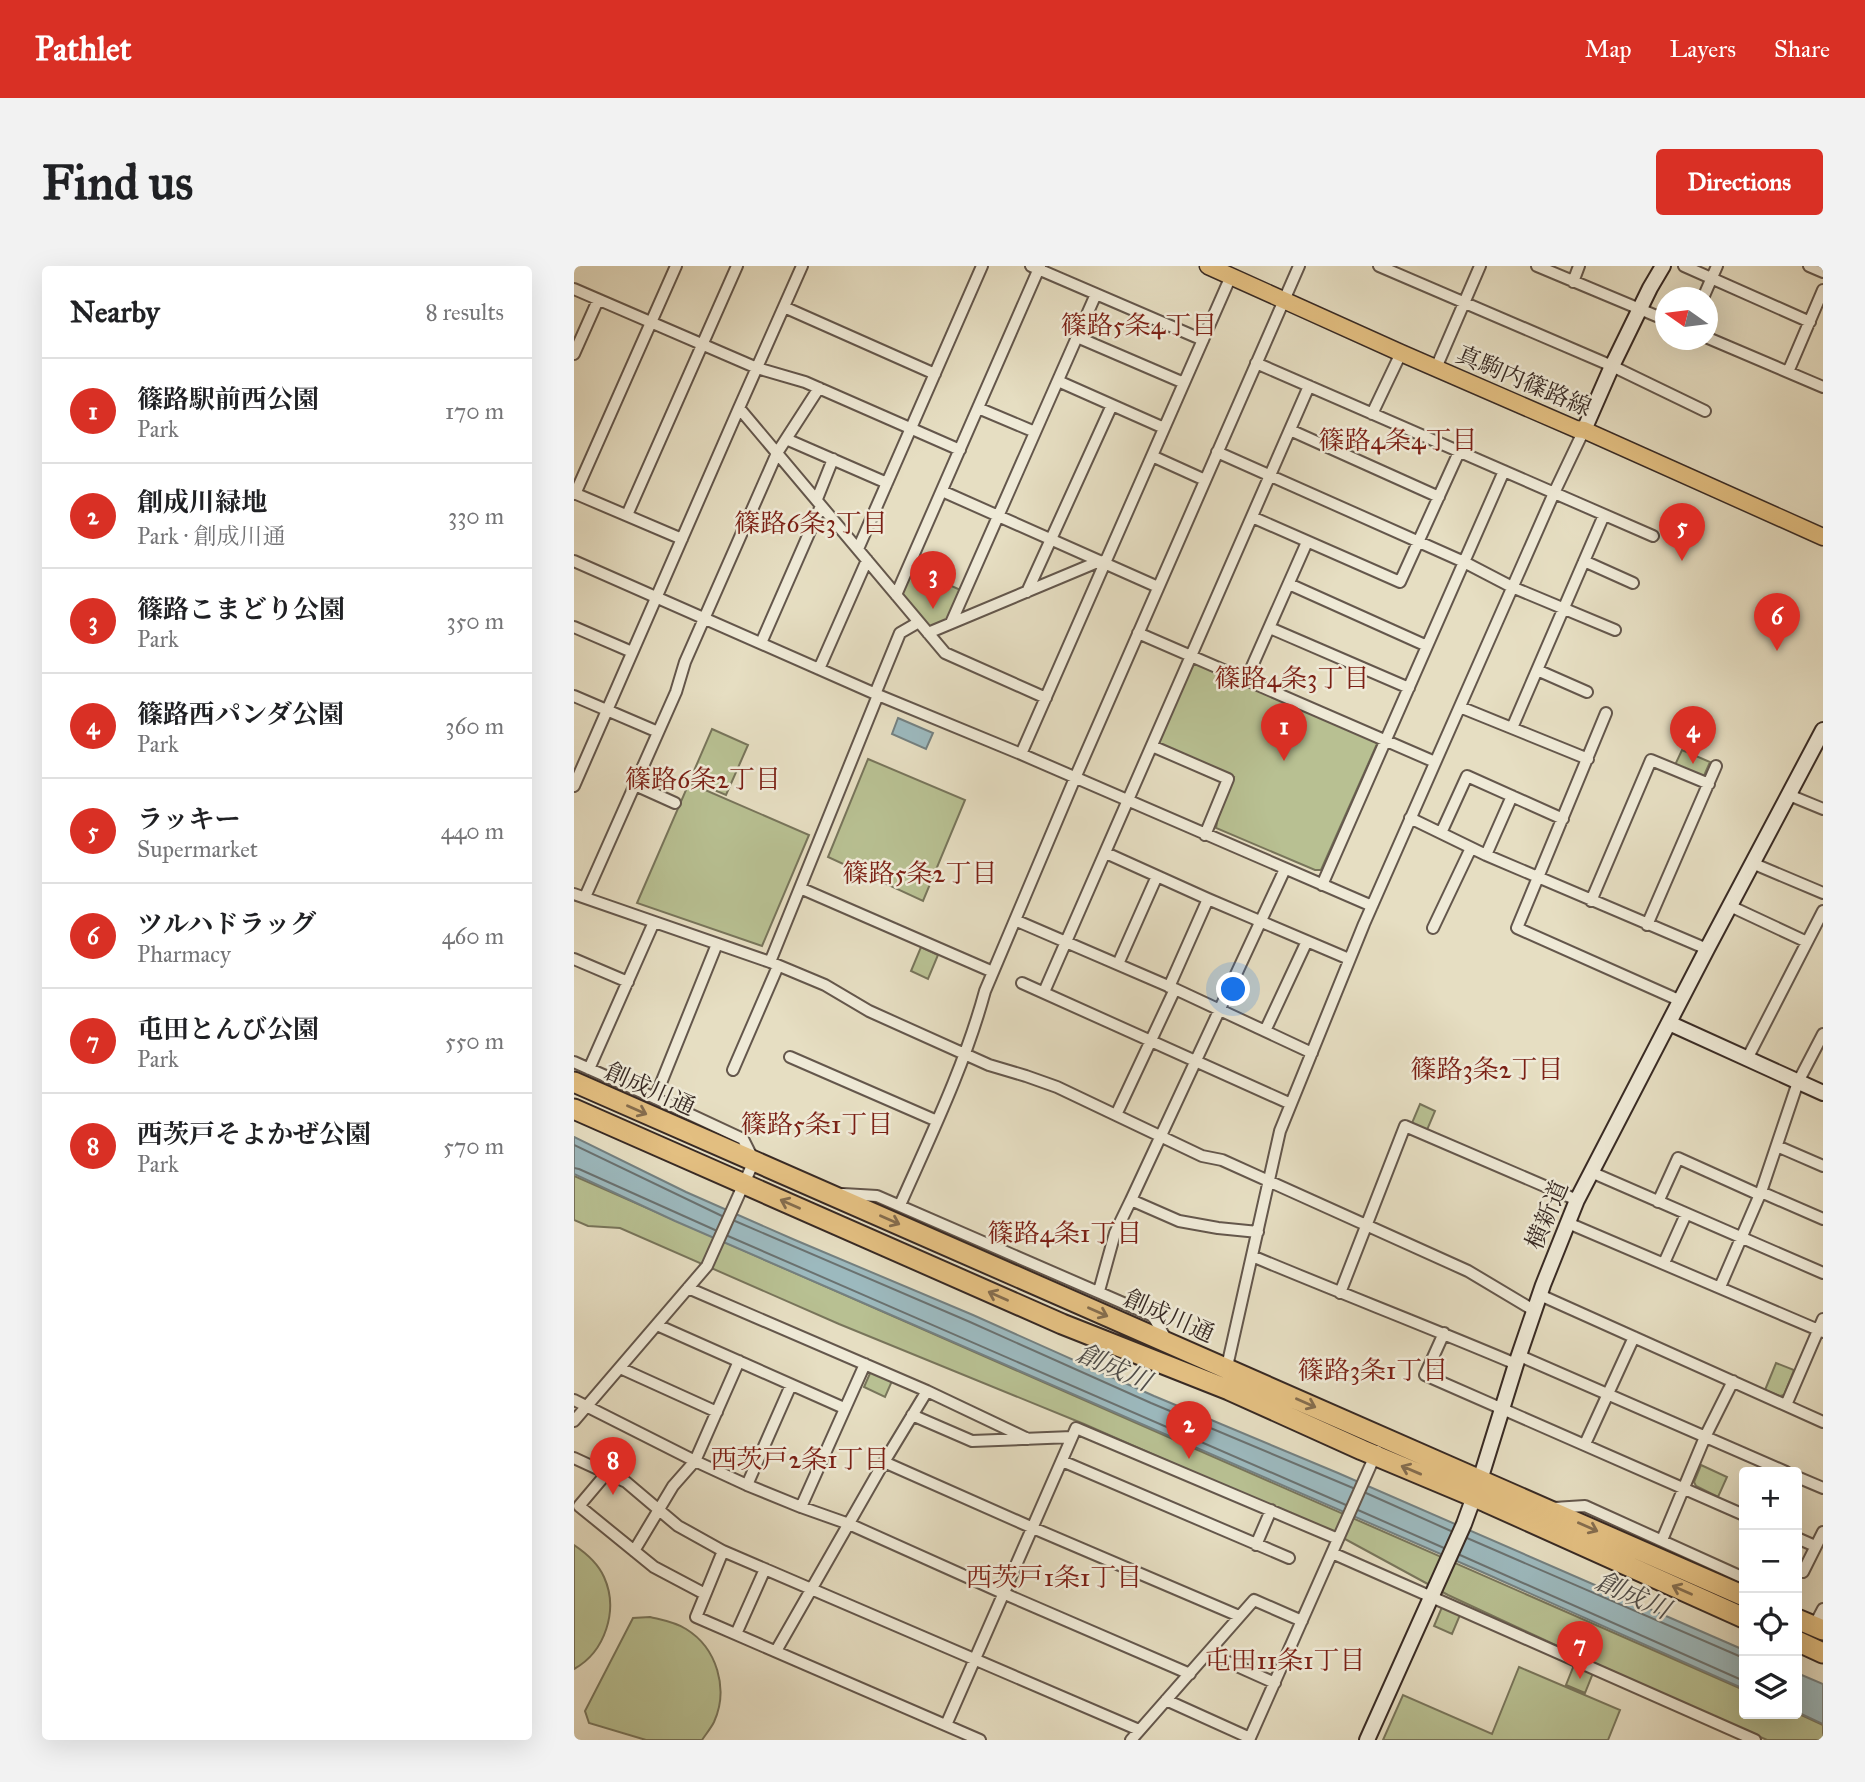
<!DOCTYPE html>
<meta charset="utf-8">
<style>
:root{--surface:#fff;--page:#f2f2f2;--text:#202124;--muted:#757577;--line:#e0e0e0;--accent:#d93025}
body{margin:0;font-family:"IM FELL Great Primer","Noto Serif JP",serif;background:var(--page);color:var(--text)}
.controls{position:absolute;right:21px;bottom:21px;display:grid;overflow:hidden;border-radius:7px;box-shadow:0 7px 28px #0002}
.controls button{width:63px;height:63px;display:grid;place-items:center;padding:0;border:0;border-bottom:2px solid var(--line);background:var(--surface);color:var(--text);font:35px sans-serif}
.compass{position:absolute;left:1081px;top:21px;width:63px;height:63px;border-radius:50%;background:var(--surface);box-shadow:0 7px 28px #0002;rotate:284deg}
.you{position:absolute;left:660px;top:724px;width:24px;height:24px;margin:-18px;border:5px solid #fff;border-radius:50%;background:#1a73e8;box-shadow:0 0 0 10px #1a73e833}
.badge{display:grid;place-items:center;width:46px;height:46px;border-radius:50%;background:var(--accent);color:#fff;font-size:23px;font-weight:700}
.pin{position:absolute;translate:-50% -58px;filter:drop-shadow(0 2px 4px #0008)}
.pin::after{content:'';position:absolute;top:37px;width:24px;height:21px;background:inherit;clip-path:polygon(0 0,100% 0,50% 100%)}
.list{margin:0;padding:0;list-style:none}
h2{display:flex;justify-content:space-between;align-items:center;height:91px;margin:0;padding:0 28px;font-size:30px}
h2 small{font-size:23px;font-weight:400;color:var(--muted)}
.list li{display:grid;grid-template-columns:46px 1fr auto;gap:21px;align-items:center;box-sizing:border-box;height:105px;padding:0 28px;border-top:2px solid var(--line)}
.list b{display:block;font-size:26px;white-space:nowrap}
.list p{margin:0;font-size:23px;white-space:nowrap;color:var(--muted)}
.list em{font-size:23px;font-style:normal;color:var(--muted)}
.icon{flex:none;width:38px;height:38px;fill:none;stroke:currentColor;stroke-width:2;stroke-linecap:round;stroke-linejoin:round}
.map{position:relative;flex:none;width:1249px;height:1474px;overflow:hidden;border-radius:7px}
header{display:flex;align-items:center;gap:42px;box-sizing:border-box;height:98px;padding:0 35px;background:var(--accent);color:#fff}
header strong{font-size:33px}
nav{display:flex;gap:38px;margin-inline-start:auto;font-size:24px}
.intro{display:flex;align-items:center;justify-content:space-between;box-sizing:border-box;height:168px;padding:0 42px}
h1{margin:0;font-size:49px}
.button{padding:18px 32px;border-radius:7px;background:var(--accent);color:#fff;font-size:24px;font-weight:700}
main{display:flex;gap:42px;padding:0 42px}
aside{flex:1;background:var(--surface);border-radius:7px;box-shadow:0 7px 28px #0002}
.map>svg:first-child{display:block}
</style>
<header>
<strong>Pathlet</strong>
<nav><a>Map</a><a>Layers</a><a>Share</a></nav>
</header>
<div class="intro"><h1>Find us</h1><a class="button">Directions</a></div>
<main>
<aside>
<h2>Nearby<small>8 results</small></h2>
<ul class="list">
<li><span class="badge">1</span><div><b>篠路駅前西公園</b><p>Park</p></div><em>170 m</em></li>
<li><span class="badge">2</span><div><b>創成川緑地</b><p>Park · 創成川通</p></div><em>330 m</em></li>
<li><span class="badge">3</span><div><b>篠路こまどり公園</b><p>Park</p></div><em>350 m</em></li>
<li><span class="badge">4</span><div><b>篠路西パンダ公園</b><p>Park</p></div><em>360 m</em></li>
<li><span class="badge">5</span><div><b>ラッキー</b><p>Supermarket</p></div><em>440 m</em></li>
<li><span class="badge">6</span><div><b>ツルハドラッグ</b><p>Pharmacy</p></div><em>460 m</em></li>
<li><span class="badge">7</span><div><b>屯田とんび公園</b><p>Park</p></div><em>550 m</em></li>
<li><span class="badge">8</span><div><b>西茨戸そよかぜ公園</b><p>Park</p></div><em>570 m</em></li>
</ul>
</aside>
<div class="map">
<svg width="1249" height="1474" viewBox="0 0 1249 1474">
<rect width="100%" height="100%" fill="#e6dec2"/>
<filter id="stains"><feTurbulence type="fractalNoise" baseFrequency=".00286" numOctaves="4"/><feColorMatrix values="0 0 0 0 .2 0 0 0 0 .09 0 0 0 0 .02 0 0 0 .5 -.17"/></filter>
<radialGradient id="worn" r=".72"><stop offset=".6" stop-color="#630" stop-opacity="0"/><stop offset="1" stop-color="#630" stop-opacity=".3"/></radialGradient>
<path fill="#b8c092" stroke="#78755b" stroke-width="2" d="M335,301L391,326L377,357L354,367L322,329Z
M623,397L801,474L803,478L747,604H741L642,562L644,551L660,511L587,480L585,475L619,398Z
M138,463L174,479L152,529L116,514Z
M1108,484L1136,496L1129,512L1101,499Z
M294,493L391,534L349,635L254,591Z
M115,517L235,569L188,680L63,637Z
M347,681L364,689L354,713L337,705Z
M846,838L861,845L853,864L838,857Z
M0,910L1170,1424V1448L1223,1447L1249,1459V1474H1193L1018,1396L874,1329L771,1273L510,1158L265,1058L46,962L14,960L0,954Z
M1202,1097L1220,1104L1210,1129L1206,1130L1191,1124Z
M297,1105L318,1115L311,1131L290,1121Z
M1127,1199L1153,1211L1144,1231L1122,1220L1120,1216Z
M0,1279C12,1287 24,1297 30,1311C45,1344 31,1386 0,1403Z
M868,1341L886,1349L878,1368L860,1360Z
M76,1351C88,1354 101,1356 112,1363C143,1382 155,1423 140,1456C137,1462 132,1468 128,1474H72L15,1457L11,1445L59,1352Z
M1000,1399L1019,1407L1011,1427L992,1419Z
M945,1401L1046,1444L1034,1474H809L829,1429L918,1468Z"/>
<path fill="#9cb9be" stroke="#748080" stroke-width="2" d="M324,452L359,467L352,483L318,468Z
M0,871L112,926L221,974L399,1049L580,1130L764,1207L1170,1384V1423L908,1306L101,955L0,908Z
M1223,1407L1249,1418V1458L1223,1446Z"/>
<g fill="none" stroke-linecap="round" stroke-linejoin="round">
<path stroke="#6a7271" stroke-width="2" d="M0,879L148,950
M0,902L5,903L141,964
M161,955L396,1056L577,1137L779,1222
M154,970L772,1239
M792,1227L877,1265
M784,1244L870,1282
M893,1272L1165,1390H1170
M886,1289L1170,1415"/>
<g stroke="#64574c" stroke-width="14">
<path id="street" d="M457,0L629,74
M805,0L1038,100L1131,145
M963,0L1092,54
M1110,0L1236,56
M1235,0L1249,6
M999,16L1005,0
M0,23L183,102L231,116L386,184
M1129,32L1143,0
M210,41L361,108
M503,71L610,117
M1134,72L1249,121
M0,88L24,34
M682,97L1079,270
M862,102L906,0
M1214,106L1249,24
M484,115L590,162
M165,142L228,0
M404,142L461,166
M798,148L827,87
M716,164L865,231
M212,173L313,217
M643,186L890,296L938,321L1041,364
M578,190L631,214
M368,225L584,321
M0,227L108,273
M1,228L102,0
M243,233L259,193
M53,249L163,0
M678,251L826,316L885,186
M284,283L408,0
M0,295L304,429L447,488L798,640
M1010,295L1059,317
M715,318L853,380
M453,326L538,139
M322,329L466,0
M377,357L522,28
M0,361L58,386
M696,362L835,422
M354,367L526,295
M564,367L861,496
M187,377L247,240
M245,403L293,294
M963,404L1013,426
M672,414L733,276
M301,428L326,367L345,356
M0,430L84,466
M886,441L1014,493
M1032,447L943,662L1107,735
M938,462L1030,249
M578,480L654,513L631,569
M447,488L657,10
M61,519L101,537
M0,520L165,142L371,387L472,432
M1215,529L1249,543
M836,552L912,589L1133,683
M867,567L893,510L989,553
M532,587L634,633L775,693
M912,589L938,530
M1178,597L1249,627
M748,619L930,205
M226,622L419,706
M0,628L196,696L251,719L295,745L415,799L452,810L483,821L628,890L648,894L894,1005L961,1045
M11,631L102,426L111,396L203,187L245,122
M1017,635L1077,494L1135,518
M1156,640L1233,676
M441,654L601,723L738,787
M1073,659L1142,500
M859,662L897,582
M0,693L54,716
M196,696L304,429
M544,698L583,610
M448,717L717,838
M595,721L634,633
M470,726L735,120
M691,765L733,675
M216,791L363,855
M1173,793L1249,645
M0,796L81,832L169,873L180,895L133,1000L0,1155
M15,803L80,656
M159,804L204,700
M81,832L143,678
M542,849L601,723
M1203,880L1249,900
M1017,906L1249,1007
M1187,926L1249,953
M269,928L303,930L579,1050L592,1073
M1084,936L1104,892L1186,929
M326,939C357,869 391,799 411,725L501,512L725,0
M994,957L1249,1066
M684,966L644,962L605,955L557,934L711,603
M678,990C766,1027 855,1061 942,1098
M1090,997L1112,948
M1146,1021L1187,926L1224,816L1249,768
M114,1022L353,1125L454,1173
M525,1025L541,967L557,934
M766,1027L831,860L1003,934
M966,1029L1249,1156
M83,1059L270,1142
M870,1067L851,1109L1170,1249
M946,1090L1212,1206
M46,1102L143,1146
M652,1105L706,865L790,658L980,227L1010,164
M0,1134L121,1195L173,1219L227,1241L275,1258L431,1328L616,1408
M1212,1139L1249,1053
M338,1149L398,1175L498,1171
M1011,1178L1060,1071
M0,1192L52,1216L104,1260L149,1285
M488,1195L715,1292
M310,1196L459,1262L665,1350
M32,1208L5,1240L80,1301L131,1328
M1223,1211L1249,1222
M173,1219L217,1119
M227,1241L291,1098
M980,1242L1011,1240L1170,1312
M1223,1272L1241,1280
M1088,1274L1131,1171L1159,1115
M682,1279L697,1244
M60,1285L99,1220L121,1195L165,1095
M758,1287L1181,1474
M1229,1306L1249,1266
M1240,1360L1249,1343
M162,1368L191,1303
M202,1385L310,1196L353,1125
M634,1387L701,1417
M592,1434L676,1472
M372,1459L502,1162L764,1273
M406,1474L122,1351L149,1285L565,1464
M557,1474L680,1334L728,1355
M675,1474L803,1185"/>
</g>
<g stroke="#382a24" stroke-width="18">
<path id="secondary" d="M1010,164L1038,100L1076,22L1089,0
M1095,757L1249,827
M793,1474L890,1258L906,1214L942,1098L969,1019L1003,934L1133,683L1249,464"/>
</g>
<g stroke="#382a24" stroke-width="19">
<path id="primary" d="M634,0L827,87L1002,163L1010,164L1249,271"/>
</g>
<g stroke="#382a24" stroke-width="23">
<path id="highway" d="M0,816L1170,1330
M0,843L488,1058L655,1124L788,1184L912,1236L1170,1352
M1223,1353L1249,1364
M1223,1375L1249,1387"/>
</g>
<use href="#street" stroke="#efead7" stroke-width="10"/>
<use href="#secondary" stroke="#efead7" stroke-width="14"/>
<use href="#primary" stroke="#e3bf81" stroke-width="16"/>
<use href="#highway" stroke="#e3bf81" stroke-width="19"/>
</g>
<defs><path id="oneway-shaft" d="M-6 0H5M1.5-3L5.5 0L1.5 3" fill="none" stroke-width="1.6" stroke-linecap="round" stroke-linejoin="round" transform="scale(1.75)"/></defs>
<g stroke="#856d4e">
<use href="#oneway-shaft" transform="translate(63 844) rotate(24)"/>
<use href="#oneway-shaft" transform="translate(216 938) rotate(-156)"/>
<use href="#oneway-shaft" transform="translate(316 954) rotate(24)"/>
<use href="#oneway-shaft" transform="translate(424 1030) rotate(-156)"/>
<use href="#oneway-shaft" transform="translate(524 1046) rotate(24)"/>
<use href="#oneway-shaft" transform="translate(732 1137) rotate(24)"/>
<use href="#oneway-shaft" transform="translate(837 1204) rotate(-157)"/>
<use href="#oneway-shaft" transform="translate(1014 1261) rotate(24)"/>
<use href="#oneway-shaft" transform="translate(1108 1324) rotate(-156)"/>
</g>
<g text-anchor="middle" stroke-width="5" stroke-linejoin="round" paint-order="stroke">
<g font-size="24" fill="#382a24" stroke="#efead7">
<text transform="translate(950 115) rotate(23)" y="8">真駒内篠路線</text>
<text transform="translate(76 823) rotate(24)" y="8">創成川通</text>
<text transform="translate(973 949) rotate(-67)" y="8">横新道</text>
<text transform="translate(595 1050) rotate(24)" y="8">創成川通</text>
</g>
<g font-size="26" fill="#7a1f14" stroke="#efead7">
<text x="565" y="68">篠路5条4丁目</text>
<text x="824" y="183">篠路4条4丁目</text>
<text x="237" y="266">篠路6条3丁目</text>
<text x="718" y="421">篠路4条3丁目</text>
<text x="129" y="522">篠路6条2丁目</text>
<text x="346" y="616">篠路5条2丁目</text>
<text x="913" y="812">篠路3条2丁目</text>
<text x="243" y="867">篠路5条1丁目</text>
<text x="491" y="976">篠路4条1丁目</text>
<text x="799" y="1113">篠路3条1丁目</text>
<text x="226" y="1202">西茨戸2条1丁目</text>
<text x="480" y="1320">西茨戸1条1丁目</text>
<text x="711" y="1403">屯田11条1丁目</text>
</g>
<g font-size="26" font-style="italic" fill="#514e4a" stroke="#efead7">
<text transform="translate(540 1101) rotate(24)" y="9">創成川</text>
<text transform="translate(1059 1329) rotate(24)" y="9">創成川</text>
</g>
</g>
<rect width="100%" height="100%" filter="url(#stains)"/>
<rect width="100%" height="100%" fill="url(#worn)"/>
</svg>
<div class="controls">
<button>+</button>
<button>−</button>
<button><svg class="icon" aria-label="locate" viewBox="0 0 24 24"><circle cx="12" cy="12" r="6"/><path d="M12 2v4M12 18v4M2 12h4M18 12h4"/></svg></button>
<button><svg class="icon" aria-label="layers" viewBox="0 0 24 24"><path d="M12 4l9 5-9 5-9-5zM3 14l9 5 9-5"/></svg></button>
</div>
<svg class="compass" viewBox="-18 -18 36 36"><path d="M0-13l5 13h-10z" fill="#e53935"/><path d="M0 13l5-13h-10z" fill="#757577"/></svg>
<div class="you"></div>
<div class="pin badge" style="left:710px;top:495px">1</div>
<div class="pin badge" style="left:615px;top:1193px">2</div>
<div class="pin badge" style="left:359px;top:343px">3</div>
<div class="pin badge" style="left:1119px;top:498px">4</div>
<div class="pin badge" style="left:1108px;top:295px">5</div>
<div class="pin badge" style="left:1203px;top:385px">6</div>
<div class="pin badge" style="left:1006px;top:1413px">7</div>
<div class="pin badge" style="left:39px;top:1229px">8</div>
</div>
</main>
